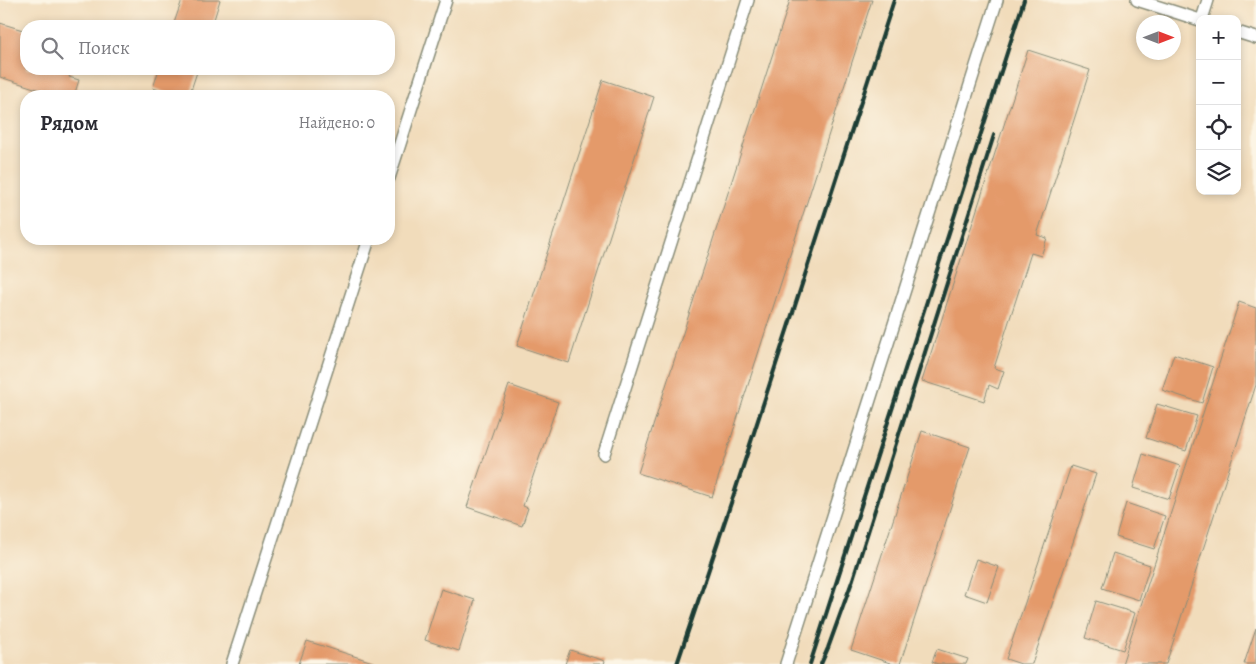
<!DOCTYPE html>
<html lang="ru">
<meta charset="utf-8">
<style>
:root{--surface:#fff;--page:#f2f2f3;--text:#2b2b33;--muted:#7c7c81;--line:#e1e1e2}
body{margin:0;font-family:Alegreya,serif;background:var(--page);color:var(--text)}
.controls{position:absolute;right:15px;top:15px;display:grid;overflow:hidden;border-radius:10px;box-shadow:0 2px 8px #0003}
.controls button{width:45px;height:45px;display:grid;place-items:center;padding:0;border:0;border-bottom:1px solid var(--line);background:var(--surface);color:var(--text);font:25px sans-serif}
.compass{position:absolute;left:1136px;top:15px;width:45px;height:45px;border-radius:50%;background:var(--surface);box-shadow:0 2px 8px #0003;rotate:90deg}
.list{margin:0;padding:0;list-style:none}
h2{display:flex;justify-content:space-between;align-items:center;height:65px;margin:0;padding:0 20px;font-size:21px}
h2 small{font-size:16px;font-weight:400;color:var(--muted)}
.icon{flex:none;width:28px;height:28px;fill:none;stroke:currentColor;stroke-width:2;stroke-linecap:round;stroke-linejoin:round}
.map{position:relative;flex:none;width:1256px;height:664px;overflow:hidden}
.search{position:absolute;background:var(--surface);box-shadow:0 2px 8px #0003;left:20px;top:20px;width:375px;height:55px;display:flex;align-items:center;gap:12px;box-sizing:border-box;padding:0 18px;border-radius:20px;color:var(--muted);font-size:19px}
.panel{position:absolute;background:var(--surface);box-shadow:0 2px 8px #0003;left:20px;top:90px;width:375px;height:155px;border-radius:20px}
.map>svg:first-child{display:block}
</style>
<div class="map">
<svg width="1256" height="664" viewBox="0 0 1256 664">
<rect width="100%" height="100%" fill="#fcf5e5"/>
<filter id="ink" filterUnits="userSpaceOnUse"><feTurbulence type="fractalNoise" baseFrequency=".02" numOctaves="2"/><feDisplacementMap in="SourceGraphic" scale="10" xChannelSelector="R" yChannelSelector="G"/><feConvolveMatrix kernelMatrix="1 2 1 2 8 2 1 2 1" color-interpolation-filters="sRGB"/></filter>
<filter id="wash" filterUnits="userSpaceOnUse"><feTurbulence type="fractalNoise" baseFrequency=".0096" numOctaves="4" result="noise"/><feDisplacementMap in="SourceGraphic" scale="20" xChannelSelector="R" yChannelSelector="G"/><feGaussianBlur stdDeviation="1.12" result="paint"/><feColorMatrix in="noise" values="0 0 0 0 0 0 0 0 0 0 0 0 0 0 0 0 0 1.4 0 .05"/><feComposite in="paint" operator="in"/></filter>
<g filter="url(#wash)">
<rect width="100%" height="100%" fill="#f1dcbb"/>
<g id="blocks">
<path fill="#e49a6b" d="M182,0H220L212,26H173Z
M790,0H872L712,497L638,473Z
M0,23L26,31V69H72L69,77L79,80L74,96H59L0,77Z
M1028,50L1090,70L1037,235L1047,238L1041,256L1031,253L994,368L1004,371L998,389L989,385L984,401L922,381Z
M159,69H198L189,96H176L153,88Z
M603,80L654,97L569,363L517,346Z
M1239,302L1256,308V385L1166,664H1122Z
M1174,354L1213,367L1202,403L1162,390Z
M509,385L558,402L523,506L528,508L522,526L467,507Z
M1157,404L1197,416L1186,451L1146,438Z
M922,431L970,447L900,664H893L851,650Z
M1143,454L1180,466L1169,499L1133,488Z
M1071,466L1096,474L1032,664H1021L1006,659Z
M1126,503L1165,516L1154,549L1116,537Z
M1113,553L1150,565L1139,600L1102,588Z
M976,559L999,567L987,602L964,594Z
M441,589L475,600L459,651L425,640Z
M1096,601L1135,613L1123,650L1085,638Z
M1256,628V664H1244Z
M307,641L379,664H299Z
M937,649L968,659L966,664H938L932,662Z
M570,650L605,661L604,664H565Z"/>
</g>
</g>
<g filter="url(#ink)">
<use href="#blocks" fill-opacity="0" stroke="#888c78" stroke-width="1"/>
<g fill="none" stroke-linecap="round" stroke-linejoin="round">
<g stroke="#888c78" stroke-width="14">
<path id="service" d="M1137,0L1200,20
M1202,19L1208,0
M1237,32L1256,38
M389,178L446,0
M604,454L748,0
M232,664L369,239
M786,664L997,0"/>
</g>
<use href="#service" stroke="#fff" stroke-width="11"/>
<path stroke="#1f3d34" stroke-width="4" d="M677,664L735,491L894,0
M810,664L1024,0
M821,664L828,648L853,579L994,135"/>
</g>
</g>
</svg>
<div class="controls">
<button>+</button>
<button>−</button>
<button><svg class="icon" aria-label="locate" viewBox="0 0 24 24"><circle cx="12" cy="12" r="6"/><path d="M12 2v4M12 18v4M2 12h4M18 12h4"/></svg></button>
<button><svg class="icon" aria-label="layers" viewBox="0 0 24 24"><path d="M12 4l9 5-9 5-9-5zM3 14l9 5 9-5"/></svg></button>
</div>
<svg class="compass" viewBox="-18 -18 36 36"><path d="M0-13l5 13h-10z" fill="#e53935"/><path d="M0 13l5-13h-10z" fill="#7c7c81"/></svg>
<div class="search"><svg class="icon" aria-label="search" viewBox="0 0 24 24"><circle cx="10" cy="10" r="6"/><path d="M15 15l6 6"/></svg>Поиск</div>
<section class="panel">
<h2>Рядом<small>Найдено: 0</small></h2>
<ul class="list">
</ul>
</section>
</div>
